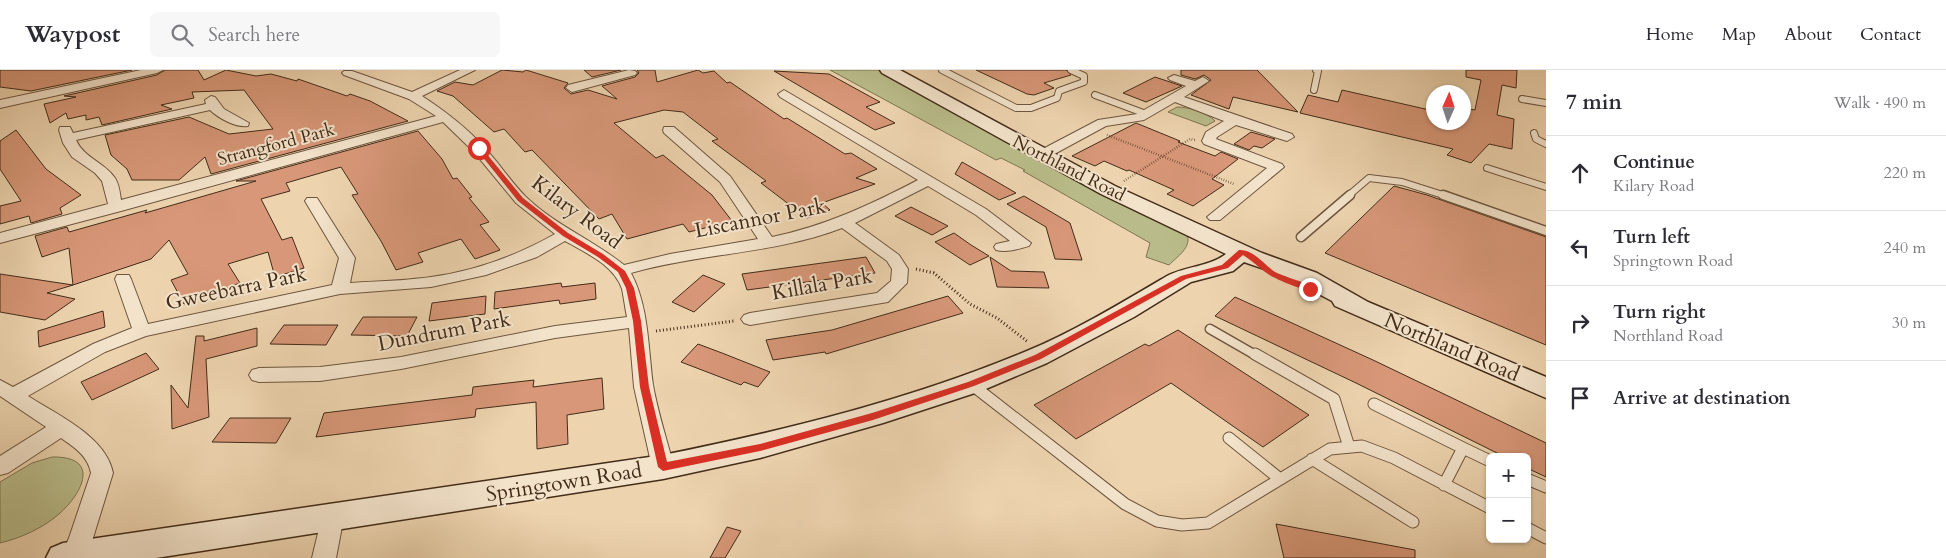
<!DOCTYPE html>
<meta charset="utf-8">
<style>
:root{--surface:#fff;--page:#f7f7f7;--text:#2b2b33;--muted:#7c7c81;--line:#e1e1e2}
body{margin:0;font-family:Cardo,serif;background:var(--page);color:var(--text)}
.controls{position:absolute;right:15px;bottom:15px;display:grid;overflow:hidden;border-radius:8px;box-shadow:0 1px 4px #0004}
.controls button{width:45px;height:45px;display:grid;place-items:center;padding:0;border:0;border-bottom:1px solid var(--line);background:var(--surface);color:var(--text);font:25px sans-serif}
.compass{position:absolute;left:1426px;top:15px;width:45px;height:45px;border-radius:50%;background:var(--surface);box-shadow:0 1px 4px #0004;rotate:3deg}
.stop{position:absolute;width:15px;height:15px;margin:-11px;border:4px solid #d93025;border-radius:50%;background:#fff}
.stop.end{background:#d93025;border-color:#fff;box-shadow:0 1px 5px #0008}
.list{margin:0;padding:0;list-style:none}
h2{display:flex;justify-content:space-between;align-items:center;height:65px;margin:0;padding:0 20px;font-size:21px}
h2 small{font-size:16px;font-weight:400;color:var(--muted)}
.list li{display:grid;grid-template-columns:32px 1fr auto;gap:15px;align-items:center;box-sizing:border-box;height:75px;padding:0 20px;border-top:1px solid var(--line)}
.list b{display:block;font-size:19px;white-space:nowrap}
.list p{margin:0;font-size:16px;white-space:nowrap;color:var(--muted)}
.list em{font-size:16px;font-style:normal;color:var(--muted)}
.icon{flex:none;width:28px;height:28px;fill:none;stroke:currentColor;stroke-width:2;stroke-linecap:round;stroke-linejoin:round}
.map{position:relative;flex:none;width:1546px;height:488px;overflow:hidden}
header{display:flex;align-items:center;gap:30px;box-sizing:border-box;height:70px;padding:0 25px;background:var(--surface);border-bottom:1px solid var(--line)}
header strong{font-size:24px}
nav{display:flex;gap:28px;margin-inline-start:auto;font-size:18px}
.search{width:350px;height:45px;background:var(--page);display:flex;align-items:center;gap:12px;box-sizing:border-box;padding:0 18px;border-radius:8px;color:var(--muted);font-size:19px}
main{display:flex}
aside{flex:1;background:var(--surface)}
.map>svg:first-child{display:block}
</style>
<header>
<strong>Waypost</strong>
<div class="search"><svg class="icon" aria-label="search" viewBox="0 0 24 24"><circle cx="10" cy="10" r="6"/><path d="M15 15l6 6"/></svg>Search here</div>
<nav><a>Home</a><a>Map</a><a>About</a><a>Contact</a></nav>
</header>
<main>
<div class="map">
<svg width="1546" height="488" viewBox="0 0 1546 488">
<rect width="100%" height="100%" fill="#edd4af"/>
<filter id="stains"><feTurbulence type="fractalNoise" baseFrequency=".004" numOctaves="4"/><feColorMatrix values="0 0 0 0 .2 0 0 0 0 .09 0 0 0 0 .02 0 0 0 .5 -.17"/></filter>
<radialGradient id="worn" r=".72"><stop offset=".6" stop-color="#630" stop-opacity="0"/><stop offset="1" stop-color="#630" stop-opacity=".3"/></radialGradient>
<path fill="#b9bc8a" stroke="#7e7451" d="M830,0H878L1187,165C1192,177 1177,187 1169,195L1146,187L1150,173L1023,101L1025,100L1001,88L996,90Z
M1177,37C1188,37 1207,42 1215,51L1206,56L1168,42Z
M52,387C101,386 83,423 59,444C43,458 21,468 0,473V412L32,393Z"/>
<path fill="#d79778" stroke="#432c18" d="M0,0H132L31,21L0,17Z
M165,0H198L204,10L226,0L256,6L271,4L297,11L298,9L347,26L350,24L370,31L408,51L211,104L205,87L179,110H132L127,99L111,85L105,65L189,47L229,64L273,59L244,20L192,22L194,28L161,35L172,39L102,55L99,47L86,50V45L68,49L66,43L50,53L44,34L76,27L64,26L157,5Z
M502,0L523,2L526,0L568,13L564,18L571,24L588,20L617,29L602,16L635,7L639,3L637,0H655L657,12L698,0L703,3L714,1L727,13L730,12L784,49L787,48L845,84L851,83L877,99L856,108L875,114L822,133L830,140L807,148L761,113L766,111L712,71L718,69L683,42L664,40L614,53L656,88L663,85L712,125L732,151L689,162L683,154L627,169L612,144L599,149L532,80L525,82L504,59L494,62L453,26L437,21L455,12L473,15Z
M584,0H621L592,7Z
M976,0H1066L1071,5L1044,13L1054,18L1034,25L1027,24Z
M1181,0H1257L1298,42L1233,27L1229,39L1191,25L1211,10L1204,5L1195,9L1181,5Z
M1466,0H1517L1516,18L1502,15L1497,45L1514,49L1512,79L1489,74L1471,93L1447,85L1453,79L1300,43L1308,25L1338,32L1342,20L1434,41V52H1464V38L1475,40L1481,10L1466,7Z
M774,1L829,4L880,32L866,37L895,53L875,60Z
M1155,7L1182,16L1146,32L1123,23Z
M1136,53L1180,71L1178,72L1215,86L1221,82L1238,89L1212,109L1224,115L1193,136L1167,124L1174,120L1129,100L1127,101L1104,91L1095,96L1072,86Z
M16,60L46,99L81,125L60,138L62,144L31,153L29,146L0,154V136L21,131L0,99V71Z
M418,61L442,89L453,109L457,108L472,127L469,128L489,152L480,155L500,180L475,189L461,169L418,183L423,192L396,200L381,171L352,125L358,124L341,97L286,113L290,121L261,129L282,170L292,167L304,198L275,207L268,182L228,194L240,213L184,234L171,210L188,204L169,170L151,189L73,215L69,178L42,187L35,166L67,157L69,162L147,140L145,143L256,111H236Z
M1251,62L1275,69L1262,78L1254,76L1249,80L1234,74Z
M962,92L999,113L1016,123L999,130L955,104Z
M1394,116L1427,125L1546,167V275L1325,183Z
M1024,126L1070,153L1082,190L1055,189L1046,157L1007,134Z
M911,137L948,156L932,165L895,146Z
M954,163L971,175L989,186L970,195L935,172Z
M866,187L875,203L747,220L742,204Z
M990,187L1011,201L1044,202L1049,218L997,217Z
M0,204L73,215L47,223L75,229L45,250L0,242Z
M703,205L725,214L694,242L672,232Z
M561,213L562,217L595,213L596,229L560,234L559,230L494,239L495,222Z
M486,226L485,244L429,251L432,233Z
M948,226L963,243L826,284L825,282L773,290L766,270L832,260Z
M1235,227L1373,290L1546,373V407L1527,398V387H1505L1356,313L1215,246Z
M103,241L105,257L39,277L38,261Z
M363,247H417L407,266L351,265Z
M284,255H338L326,275L270,274Z
M257,258V276L206,289L209,347L172,359L171,315L188,338L196,266H204V271Z
M1178,260L1309,345L1263,377L1171,313L1076,369L1034,335L1145,274L1149,276Z
M698,274L722,283L770,302L758,317L744,312L741,315L681,292Z
M146,283L159,299L92,330L81,312Z
M602,308L604,339L567,345L568,374L537,379L536,332L476,339L475,347L316,367L324,343L472,325L473,317L534,310L533,317Z
M230,348H291L276,373L212,372Z
M1276,454L1415,480V488H1284Z
M727,457L741,461L725,488H710Z"/>
<g fill="none" stroke-linecap="round" stroke-linejoin="round">
<g stroke="#6e563e" stroke-width="8">
<path id="lane-far2" d="M942,0L1016,38H1031L1057,28L1059,21L1084,12V6L1071,0
M1314,20L1318,1L1316,0
M1095,25L1146,44
M1522,29L1546,33
M1534,63L1536,69L1546,74
M1487,98L1546,117
M1348,126L1369,108L1402,112L1446,126"/>
</g>
<g stroke="#6e563e" stroke-width="11">
<path id="lane-far1" d="M1443,125L1546,161
M1301,167L1350,125
M1210,259L1257,286"/>
</g>
<g stroke="#6e563e" stroke-width="13">
<path id="lane" d="M1255,284L1334,329L1349,377
M971,314L1125,434L1157,451L1182,455L1208,453L1330,379L1362,376L1394,388L1490,438
M1374,334L1463,378L1444,415
M1229,368L1280,409
M1463,378L1490,391
M1312,389L1413,452
M1527,409L1546,417
M1527,458L1546,468"/>
</g>
<g stroke="#6e563e" stroke-width="2">
<path id="street" d="M141,0H163L157,3L0,38V30Z
M460,0H475L422,26C445,41 466,57 484,77C499,93 511,112 526,127C555,155 593,170 624,195L670,184L758,169L720,112L664,63L663,60L664,57H674L730,106L772,167C825,156 870,135 918,110L780,27L778,24L784,20L986,139L1031,173L1029,176C1019,179 1006,183 996,180L994,177L996,174L1010,171L976,145L928,116L855,153L899,185L908,199L907,213L888,232L750,255L744,253L741,249L744,245L750,243L877,223L891,211L892,199L887,191L842,158C775,184 700,183 631,203C649,237 648,278 653,315C658,343 667,370 674,397L671,403L663,405L655,403L652,397L634,317L629,258L555,268L401,299L320,311L259,312L252,310L249,305L252,300L259,298L320,297L401,287L555,256L627,247C625,238 624,228 622,219C614,195 586,183 565,171L537,187L486,205L431,217L340,224L146,266L105,282L28,326C57,345 106,366 113,403L93,468L84,488H62L61,486L69,468L91,403C88,386 74,377 61,368L8,403L0,405V386L46,357L0,326V310L13,317L93,274L132,258L115,209L117,205H129L131,209L148,254L332,215L339,188L305,131L307,128H317L355,188L350,213C377,211 404,211 431,207C475,201 516,186 555,164L516,133L474,82L443,52L121,141L0,173V163L108,134L102,111L95,103L72,87L63,73L59,60L60,57H70L73,63L206,34L205,30L211,26L215,27L224,39L249,53L248,56C236,58 218,48 210,40L76,70C84,88 104,92 115,108C119,114 120,123 121,130L436,46L409,29L344,5L342,3L344,1H352L412,22Z
M629,0L635,1L637,3L635,5L572,22L566,18L568,15Z
M1174,5L1195,11L1203,7L1209,11L1184,27L1292,64L1294,67L1287,71L1236,55L1217,67L1216,69L1282,94L1284,97L1220,150H1210L1207,147L1267,98L1204,74L1202,71L1206,62L1224,51L1175,32L1144,50L1106,56L1047,88H1037L1035,85L1037,82L1098,50L1137,44L1186,16L1170,10L1168,8Z
M333,437L341,439L344,446L336,488H312L322,446L325,439Z"/>
</g>
<g stroke="#432c18" stroke-width="3">
<path id="secondary" d="M880,0H900L1115,116L1262,183L1317,203L1368,232L1546,307V328L1335,236L1332,231L1287,207L1244,192L1233,201L1191,212L1134,247L1047,293L981,321L883,353L760,388L663,409L156,488H46L51,478L63,473L663,385C787,360 910,330 1027,281C1073,262 1123,232 1167,206C1186,196 1209,197 1226,184L1101,124L882,3Z"/>
</g>
<path stroke="#432c18" stroke-width="2.5" stroke-dasharray="0.5 2" stroke-linecap="butt" d="M1107,65L1234,114
M1124,111L1190,69L1195,70"/>
<path stroke="#432c18" stroke-width="3" stroke-dasharray="1 2.5" stroke-linecap="butt" d="M916,199L934,203L970,234L997,248L1028,272
M656,261L734,251"/>
<use href="#lane-far2" stroke="#f3e3cb" stroke-width="6"/>
<use href="#lane-far1" stroke="#f3e3cb" stroke-width="8"/>
<use href="#lane" stroke="#f3e3cb" stroke-width="11"/>
<use href="#street" fill="#f3e3cb" fill-rule="evenodd"/>
<use href="#secondary" fill="#f3e3cb" fill-rule="evenodd"/>
</g>
<path fill="#d93025" d="M477,77H481L523,128L568,163L603,184L625,201L634,218L641,251L649,317L667,392L760,374L872,343L968,312L1035,285L1181,206L1222,195L1239,180C1254,179 1264,195 1275,202C1287,209 1304,210 1314,219C1309,224 1279,210 1271,206C1261,200 1253,191 1243,185L1228,198L1186,209L1041,289L974,316L873,350L760,381L663,401L658,397L640,317L633,251L626,218L618,202L598,187L563,166L518,131L477,80Z"/>
<g text-anchor="middle" stroke-width="4" stroke-linejoin="round" paint-order="stroke">
<g font-size="18" fill="#432c18" stroke="#f3e3cb">
<text transform="translate(276 74) rotate(-15)" y="6">Strangford Park</text>
<text transform="translate(1069 98) rotate(27)" y="6">Northland Road</text>
</g>
<g font-size="21" fill="#432c18" stroke="#f3e3cb">
<text transform="translate(577 142) rotate(37)" y="7">Kilary Road</text>
<text transform="translate(760 148) rotate(-11)" y="7">Liscannor Park</text>
<text transform="translate(822 214) rotate(-10)" y="7">Killala Park</text>
<text transform="translate(236 218) rotate(-12)" y="7">Gweebarra Park</text>
<text transform="translate(444 261) rotate(-11)" y="7">Dundrum Park</text>
<text transform="translate(1452 277) rotate(23)" y="7">Northland Road</text>
<text transform="translate(564 412) rotate(-9)" y="7">Springtown Road</text>
</g>
</g>
<rect width="100%" height="100%" filter="url(#stains)"/>
<rect width="100%" height="100%" fill="url(#worn)"/>
</svg>
<div class="controls">
<button>+</button>
<button>−</button>
</div>
<svg class="compass" viewBox="-18 -18 36 36"><path d="M0-13l5 13h-10z" fill="#e53935"/><path d="M0 13l5-13h-10z" fill="#7c7c81"/></svg>
<div class="stop" style="left:479px;top:78px"></div>
<div class="stop end" style="left:1310px;top:219px"></div>
</div>
<aside>
<h2>7 min<small>Walk · 490 m</small></h2>
<ul class="list">
<li><svg class="icon" aria-label="ahead" viewBox="0 0 24 24"><path d="M12 20V5M6 11l6-6 6 6"/></svg><div><b>Continue</b><p>Kilary Road</p></div><em>220 m</em></li>
<li><svg class="icon" aria-label="left" viewBox="0 0 24 24"><path d="M17 20v-9H6M10 6l-5 5 5 5"/></svg><div><b>Turn left</b><p>Springtown Road</p></div><em>240 m</em></li>
<li><svg class="icon" aria-label="right" viewBox="0 0 24 24"><path d="M7 20v-9h11M14 6l5 5-5 5"/></svg><div><b>Turn right</b><p>Northland Road</p></div><em>30 m</em></li>
<li><svg class="icon" aria-label="arrive" viewBox="0 0 24 24"><path d="M6 21V4h12l-3 4 3 4H6"/></svg><div><b>Arrive at destination</b></div></li>
</ul>
</aside>
</main>
